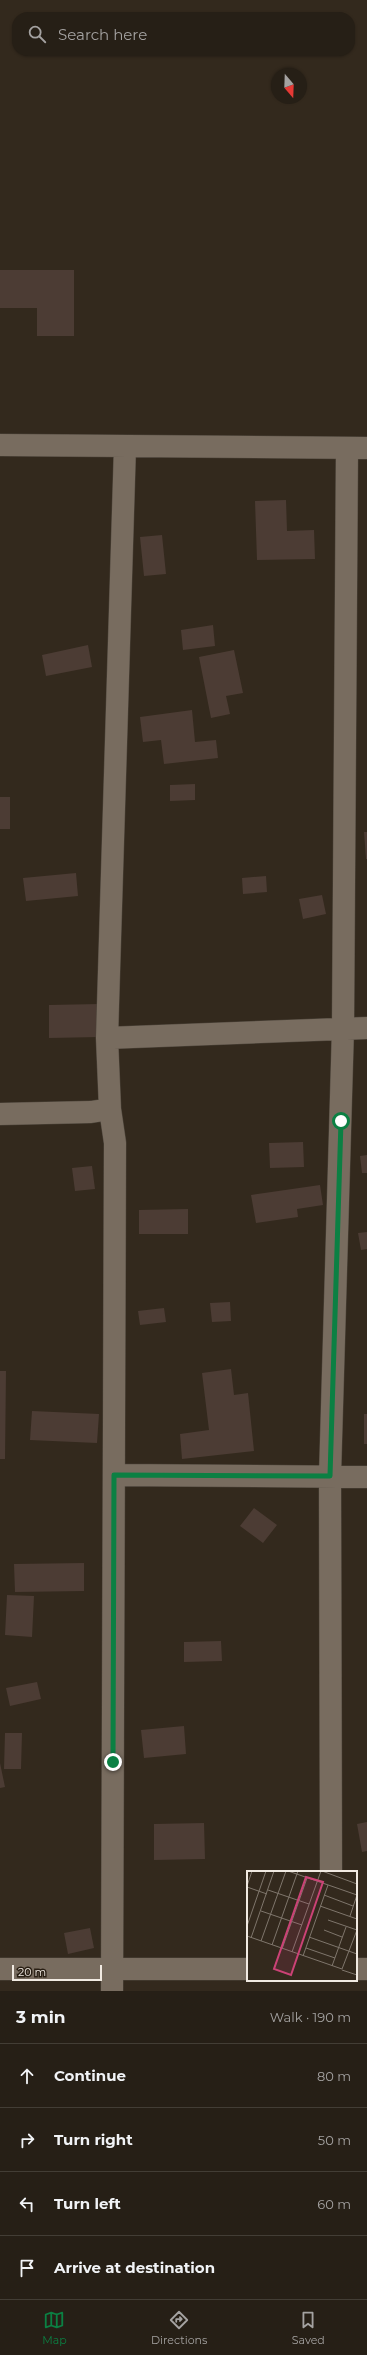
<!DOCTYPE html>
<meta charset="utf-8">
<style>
:root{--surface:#261f16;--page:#2e271f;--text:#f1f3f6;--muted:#a4a2a1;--line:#423d35;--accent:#0b8043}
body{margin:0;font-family:Montserrat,sans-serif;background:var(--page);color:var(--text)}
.compass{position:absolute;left:271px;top:68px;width:36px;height:36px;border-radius:50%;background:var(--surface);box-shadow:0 1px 3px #0004;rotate:161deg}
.scale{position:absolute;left:12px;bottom:10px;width:90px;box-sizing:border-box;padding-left:4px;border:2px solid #f1eae2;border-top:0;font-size:11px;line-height:14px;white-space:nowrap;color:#f1eae2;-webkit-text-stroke:3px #291f14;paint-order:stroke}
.stop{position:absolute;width:12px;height:12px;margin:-9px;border:3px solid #0b8043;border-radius:50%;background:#fff}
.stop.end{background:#0b8043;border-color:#fff;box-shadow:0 1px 4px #0008}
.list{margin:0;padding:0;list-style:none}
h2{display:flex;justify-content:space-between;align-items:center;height:52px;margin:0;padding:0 16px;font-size:17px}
h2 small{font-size:13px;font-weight:400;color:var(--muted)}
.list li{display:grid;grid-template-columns:26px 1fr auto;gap:12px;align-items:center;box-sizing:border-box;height:64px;padding:0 16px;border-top:1px solid var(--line)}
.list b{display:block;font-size:15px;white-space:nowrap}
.list em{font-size:13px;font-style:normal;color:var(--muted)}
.icon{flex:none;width:22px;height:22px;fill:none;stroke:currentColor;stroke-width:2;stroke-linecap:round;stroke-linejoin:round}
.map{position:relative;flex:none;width:367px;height:1991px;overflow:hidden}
.search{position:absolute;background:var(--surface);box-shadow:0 1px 3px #0004;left:12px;right:12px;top:12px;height:44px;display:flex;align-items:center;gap:10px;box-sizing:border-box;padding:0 14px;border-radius:16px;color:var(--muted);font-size:15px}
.sheet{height:308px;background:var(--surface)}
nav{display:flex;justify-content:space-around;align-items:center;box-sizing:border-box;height:56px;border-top:1px solid var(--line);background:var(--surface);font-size:11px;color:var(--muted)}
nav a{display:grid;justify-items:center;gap:2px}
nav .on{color:var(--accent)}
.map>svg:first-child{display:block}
</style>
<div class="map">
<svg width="367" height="1991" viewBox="0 0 367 1991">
<rect width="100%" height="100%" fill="#33291d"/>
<path fill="#4c3c34" d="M0,270H74V336H37V308H0Z
M286,500L287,531L314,530L315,559L257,560L255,501Z
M162,535L166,574L144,576L140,537Z
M213,625L215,646L183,650L181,630Z
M88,645L92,667L46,676L42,655Z
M234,650L243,693L226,696L230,714L211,718L199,657Z
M192,710L195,742L216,740L218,758L164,764L161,740L143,742L140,717Z
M195,784V800L170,801V785Z
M0,797H10V829H0Z
M364,832H367V859H366Z
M76,873L78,896L26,901L23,878Z
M266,876L267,892L243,894L242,878Z
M322,895L326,914L303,919L299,899Z
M99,1004L100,1037L49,1038V1005Z
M303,1142L304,1167L270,1168L269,1143Z
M367,1155V1173H362L360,1156Z
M92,1166L95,1189L75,1191L72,1168Z
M320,1185L323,1205L297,1209L298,1217L256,1223L251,1195Z
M188,1209V1234H139V1210Z
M367,1232V1249L361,1250L358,1233Z
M230,1302L231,1321L212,1322L210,1303Z
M164,1308L166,1322L140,1325L138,1311Z
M231,1369L234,1395L248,1393L254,1451L182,1459L180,1434L209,1430L202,1373Z
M0,1371H6L5,1459H0Z
M32,1411L99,1414L97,1443L30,1440Z
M364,1414H367V1444H364Z
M254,1508L277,1525L263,1543L240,1526Z
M84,1563V1591L15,1592L14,1564Z
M7,1595L34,1596L32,1637L5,1635Z
M221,1641L222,1661L184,1662V1642Z
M37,1682L41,1699L10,1706L6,1688Z
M184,1726L186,1754L144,1758L141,1730Z
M5,1733H22L21,1769H4Z
M0,1763L5,1787L0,1788Z
M367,1822V1851L362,1852L357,1824Z
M204,1823L205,1859L154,1860V1824Z
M90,1928L94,1948L68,1954L64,1933Z"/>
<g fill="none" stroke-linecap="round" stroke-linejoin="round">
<g stroke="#4e463c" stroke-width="23">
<path id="minor" d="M0,445L367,448
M107,1038L367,1028
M0,1114L91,1112L110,1109
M114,1475L367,1477
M331,1872L330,1476L343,1028L347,448
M0,1969H248
M356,1969H367
M112,1991L115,1143L110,1109L107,1038L125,446"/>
</g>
<use href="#minor" stroke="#786c5f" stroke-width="22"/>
</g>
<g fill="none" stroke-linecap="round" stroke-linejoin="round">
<path stroke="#0b8043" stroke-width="5" d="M113,1762L114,1475L330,1476L341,1121"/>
</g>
<g transform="translate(247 1871)">
<rect width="110" height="110" fill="#33291d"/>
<path fill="none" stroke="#7f766c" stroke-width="1" d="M41,0L110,24M75,0L110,13M0,15L5,0M0,16L20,23M21,19L62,33M77,24L106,35M73,35L110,48M14,40L55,54M103,45L110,24M0,55L19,0M77,59L95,66M0,65L95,98L110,59L81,49M62,66L110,83M4,67L27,0M14,70L39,0M25,74L51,0M59,77L88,87M35,78L60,7M45,81L74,0M56,85L81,14M85,95L99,56M95,99L110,104"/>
<path fill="#cb4276" fill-opacity="0.15" stroke="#cb4276" stroke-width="2" d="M59,6L76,11L44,104L27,98Z"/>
<rect width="110" height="110" fill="none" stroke="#f1eae2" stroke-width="2"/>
</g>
</svg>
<svg class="compass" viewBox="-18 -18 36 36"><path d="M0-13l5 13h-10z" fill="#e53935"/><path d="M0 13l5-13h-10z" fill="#a4a2a1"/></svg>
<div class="scale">20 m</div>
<div class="stop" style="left:341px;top:1121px"></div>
<div class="stop end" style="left:113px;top:1762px"></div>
<div class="search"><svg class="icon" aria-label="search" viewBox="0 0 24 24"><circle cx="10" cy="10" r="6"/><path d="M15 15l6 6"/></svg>Search here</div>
</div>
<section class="sheet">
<h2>3 min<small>Walk · 190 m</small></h2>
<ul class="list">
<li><svg class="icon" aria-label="ahead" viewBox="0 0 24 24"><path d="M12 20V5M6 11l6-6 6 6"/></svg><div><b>Continue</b></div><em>80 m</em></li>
<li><svg class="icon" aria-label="right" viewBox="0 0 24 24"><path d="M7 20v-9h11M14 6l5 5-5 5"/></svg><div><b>Turn right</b></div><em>50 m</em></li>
<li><svg class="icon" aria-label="left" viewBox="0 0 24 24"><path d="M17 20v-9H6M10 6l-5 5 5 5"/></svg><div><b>Turn left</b></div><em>60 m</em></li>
<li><svg class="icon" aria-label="arrive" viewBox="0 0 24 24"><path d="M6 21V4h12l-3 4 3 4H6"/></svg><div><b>Arrive at destination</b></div></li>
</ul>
</section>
<nav>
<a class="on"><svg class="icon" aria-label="map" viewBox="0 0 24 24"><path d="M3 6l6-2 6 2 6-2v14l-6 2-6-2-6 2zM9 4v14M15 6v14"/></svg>Map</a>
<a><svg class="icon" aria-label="directions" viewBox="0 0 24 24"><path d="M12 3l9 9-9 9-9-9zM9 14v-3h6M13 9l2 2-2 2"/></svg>Directions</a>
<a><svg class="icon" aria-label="saved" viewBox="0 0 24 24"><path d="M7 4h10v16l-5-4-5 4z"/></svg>Saved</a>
</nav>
